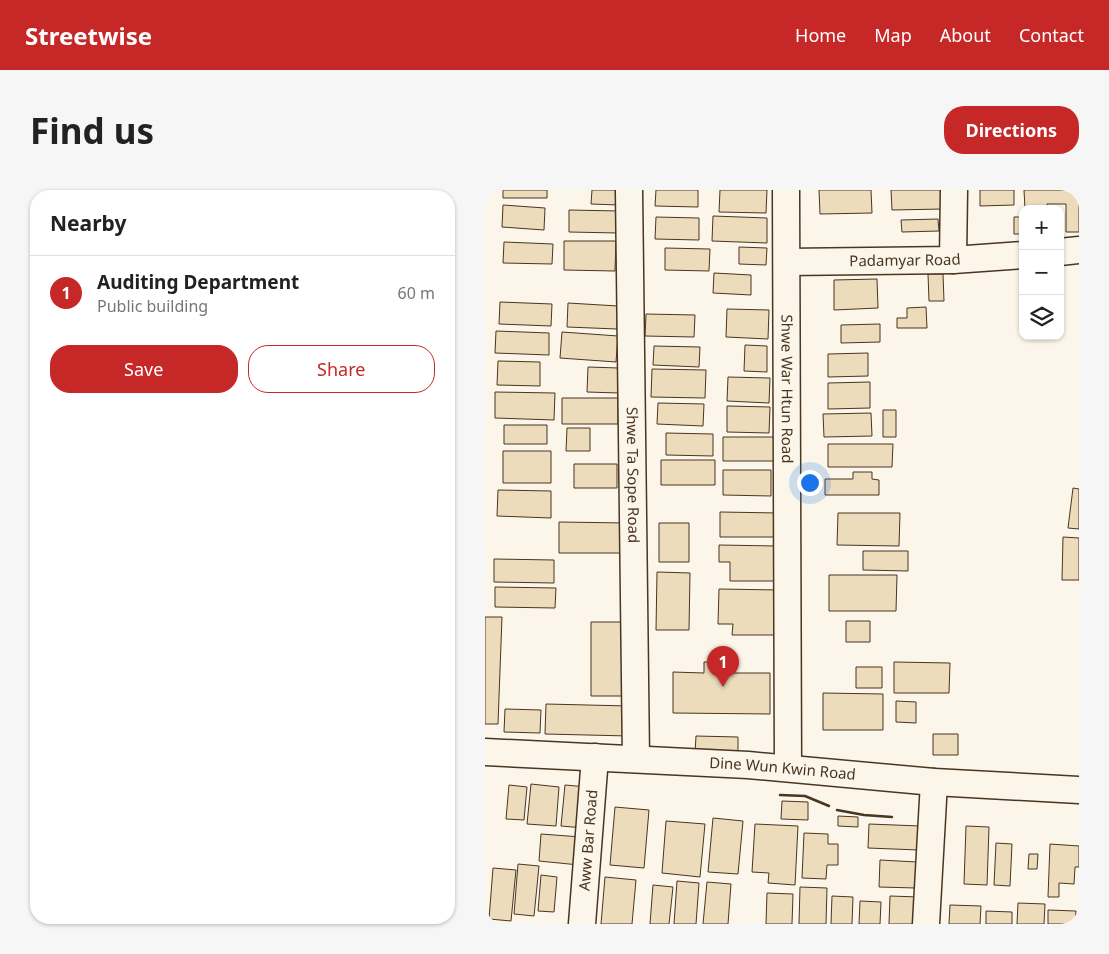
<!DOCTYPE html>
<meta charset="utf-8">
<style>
:root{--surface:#fff;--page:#f6f6f6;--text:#222;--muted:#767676;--line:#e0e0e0;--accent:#c62828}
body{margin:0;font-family:"Noto Sans",sans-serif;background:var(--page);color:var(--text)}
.controls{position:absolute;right:15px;top:15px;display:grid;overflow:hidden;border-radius:10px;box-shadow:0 1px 4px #0004}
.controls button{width:45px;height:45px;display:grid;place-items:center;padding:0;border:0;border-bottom:1px solid var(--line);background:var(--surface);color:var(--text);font:25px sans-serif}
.you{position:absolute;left:324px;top:292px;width:18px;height:18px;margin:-12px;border:4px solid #fff;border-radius:50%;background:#1a73e8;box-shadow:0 0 0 8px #1a73e833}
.badge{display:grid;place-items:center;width:32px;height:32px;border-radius:50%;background:var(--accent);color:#fff;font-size:16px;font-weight:700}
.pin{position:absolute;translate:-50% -41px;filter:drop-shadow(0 1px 2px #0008)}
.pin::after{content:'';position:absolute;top:26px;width:18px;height:15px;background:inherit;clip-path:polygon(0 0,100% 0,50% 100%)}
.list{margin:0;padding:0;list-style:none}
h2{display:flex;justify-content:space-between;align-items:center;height:65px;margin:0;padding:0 20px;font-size:21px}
h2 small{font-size:16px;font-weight:400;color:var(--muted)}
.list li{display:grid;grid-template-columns:32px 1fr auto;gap:15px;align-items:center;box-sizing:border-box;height:75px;padding:0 20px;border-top:1px solid var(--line)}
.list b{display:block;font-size:19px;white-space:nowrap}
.list p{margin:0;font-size:16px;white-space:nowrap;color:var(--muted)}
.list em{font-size:16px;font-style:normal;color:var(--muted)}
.actions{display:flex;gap:10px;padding:15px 20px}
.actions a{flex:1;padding:11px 0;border:1px solid var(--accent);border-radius:20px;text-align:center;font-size:18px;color:var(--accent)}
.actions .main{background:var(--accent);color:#fff}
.icon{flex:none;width:28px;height:28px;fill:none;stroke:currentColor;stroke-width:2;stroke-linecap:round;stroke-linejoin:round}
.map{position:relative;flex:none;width:594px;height:734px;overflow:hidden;border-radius:20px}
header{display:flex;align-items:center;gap:30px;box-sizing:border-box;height:70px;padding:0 25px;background:var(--accent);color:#fff}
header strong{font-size:24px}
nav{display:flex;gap:28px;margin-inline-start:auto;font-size:18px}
.intro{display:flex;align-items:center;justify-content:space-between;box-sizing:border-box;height:120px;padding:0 30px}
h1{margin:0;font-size:35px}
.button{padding:12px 22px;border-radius:20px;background:var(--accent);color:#fff;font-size:18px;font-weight:700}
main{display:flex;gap:30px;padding:0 30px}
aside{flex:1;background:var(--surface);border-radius:20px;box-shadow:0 1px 4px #0004}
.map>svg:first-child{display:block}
</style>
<header>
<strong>Streetwise</strong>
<nav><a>Home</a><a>Map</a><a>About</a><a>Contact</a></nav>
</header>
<div class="intro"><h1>Find us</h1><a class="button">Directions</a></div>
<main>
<aside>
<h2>Nearby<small></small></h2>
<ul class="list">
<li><span class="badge">1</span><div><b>Auditing Department</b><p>Public building</p></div><em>60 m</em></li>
</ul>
<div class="actions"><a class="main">Save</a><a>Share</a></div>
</aside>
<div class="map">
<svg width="594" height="734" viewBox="0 0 594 734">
<rect width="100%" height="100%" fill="#fbf6e9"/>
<path fill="#ecdcbc" stroke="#4a3520" d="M18,0H62V8H18Z
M107,0H135L134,15L106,14Z
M171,0H213V17L170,16Z
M235,0H282L281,23L234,22Z
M334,0H386L387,23L335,24Z
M406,0H458V19L407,20Z
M495,0H529V15L495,16Z
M539,0H594V42H581V14H562V19H540Z
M18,15L60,18L59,40L17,37Z
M84,20L134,21L133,43L84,42Z
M228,26L282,28V53L227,51Z
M171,27L214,28V50L170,49Z
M529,27H538V44H529Z
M453,29L454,41L417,42L416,30Z
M79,51H131L130,81L79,80Z
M19,52L68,54L67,74L18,73Z
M254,57L282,58L281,75L254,74Z
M180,58L225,59L224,81L180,80Z
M229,83L266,85V105L228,103Z
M443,84H458L459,111H444Z
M392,89L393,118L349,120V90Z
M15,112L67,114L66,136L14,134Z
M83,113L133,116L132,139L82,137Z
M441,117L442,138H412V128H422V118Z
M242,119L284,120L283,149L241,147Z
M161,124L210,125L209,147L160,146Z
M395,134V152L356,153V135Z
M11,141L64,143V165L10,163Z
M77,142L133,146L131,172L75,168Z
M260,155L282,156V182L259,181Z
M169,156L215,157L214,177L168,175Z
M383,163V186L343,187V164Z
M13,171L55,172V196L12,195Z
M103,177L134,178V203L102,202Z
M167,179L221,180L220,208L166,207Z
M243,187L285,188L284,213L242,211Z
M385,192V218L343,219V193Z
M10,202L70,203L69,230L10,228Z
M77,208H133V234H77Z
M173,213L219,214L218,236L172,234Z
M242,216L285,217L284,243L242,242Z
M398,220H411V247H398Z
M386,223L387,246L339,247L338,224Z
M19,235H62V254H19Z
M82,238H105V261H81Z
M181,243L228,244V266L181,265Z
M238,247H295V271H238Z
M343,254H408L407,277H343Z
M18,261H66V293H18Z
M176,270H230V295H176Z
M89,274H132V298H89Z
M238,280H286V306L238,305Z
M368,282H387V289L394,290V305H340V289H368Z
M588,298L594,299V339L583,338Z
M13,300L66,301V328L12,326Z
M235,322L294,323V347H235Z
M353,323H415L414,356L352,355Z
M74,332L141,333V363H74Z
M174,333H204V372H174Z
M578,347L594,348V390H577Z
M234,355L291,356V391H245V372H234Z
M378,361H423V381L378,380Z
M9,369L69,370V393L9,392Z
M172,382L205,383L204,440H171Z
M344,385H412L411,421H344Z
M10,397L71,398L70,418L10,417Z
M234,399L295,400V445H247L248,434H233Z
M0,427H17L13,534H0Z
M361,431H385V452H361Z
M106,432H141V506H106Z
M219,472H244V483H285V524L188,523V482L219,483Z
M409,472L465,473L464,503H409Z
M371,477H397V498H371Z
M338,503L398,504V540H338Z
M411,511L431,512V533L411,532Z
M61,514L144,516V546L60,544Z
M20,519L56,520L55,543L19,542Z
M448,544H473V565H448Z
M211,546L253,547V564H210Z
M46,594L74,597L71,636L42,634Z
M24,595L42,597L39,630L21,629Z
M80,595L102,597L99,638L76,636Z
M297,611L323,612V630L296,629Z
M130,617L164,620L159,678L125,675Z
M353,626L373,627V637L353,636Z
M228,628L258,631L253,684L223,682Z
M181,631L220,634L215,687L177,683Z
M270,634L313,636L310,695L283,693L284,683L267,682Z
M384,634L435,636L434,660L383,658Z
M481,636L504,637L502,695L479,694Z
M319,643L343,644V654H353V675H342L341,689L317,688Z
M56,644L96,647L94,675L54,671Z
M511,653L527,654L525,696L509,695Z
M565,654L594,656V677H590L589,694L574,693V707H563Z
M544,664H553L552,679H543Z
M395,670L432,672L431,698L394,697Z
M33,674L54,676L49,726L29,724Z
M8,678L31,680L26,731L4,729Z
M56,685L72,687L69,722L53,721Z
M120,687L151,690L147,734H116Z
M192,691L214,693L211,734H189Z
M222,692L246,694L243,734H218Z
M168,695L188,697L184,734H165Z
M315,697L342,698L341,734H314Z
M282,703L308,704L307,734H281Z
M347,706L368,707L367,734H346Z
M405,706L434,707L433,734H404Z
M375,711L396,712L395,734H374Z
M533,713L560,714L559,734H532Z
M465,715L496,716L495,734H464Z
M563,720L591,721L590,734H563Z
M501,721L527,722V734H501Z"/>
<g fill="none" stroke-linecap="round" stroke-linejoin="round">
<g stroke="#4a3520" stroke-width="29">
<g id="minor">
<path id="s1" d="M144,0L151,569"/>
<path id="s2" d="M301,0L303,578"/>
<path d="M575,62L594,60"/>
<path d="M468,70L469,0"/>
<path id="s3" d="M302,72L468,70L538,65"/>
<path id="s4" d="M0,562L263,575L449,592L594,600"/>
<path id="s5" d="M97,734L110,567"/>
<path d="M441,734L449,592"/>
</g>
</g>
<use href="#minor" stroke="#fbf6e9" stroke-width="26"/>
<path stroke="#4a3520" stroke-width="2.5" d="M295,605L320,606L344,616
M352,620L379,625L407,627"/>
</g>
<g text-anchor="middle" stroke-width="4" stroke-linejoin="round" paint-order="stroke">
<g font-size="15" fill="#4a3520" stroke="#fbf6e9">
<text dy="5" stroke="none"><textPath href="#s3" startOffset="118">Padamyar Road</textPath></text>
<text dy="5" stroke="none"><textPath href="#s2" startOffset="199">Shwe War Htun Road</textPath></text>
<text dy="5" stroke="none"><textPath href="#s1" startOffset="285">Shwe Ta Sope Road</textPath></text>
<text dy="5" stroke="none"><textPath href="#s4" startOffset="298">Dine Wun Kwin Road</textPath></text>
<text dy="5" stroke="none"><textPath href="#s5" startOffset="84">Aww Bar Road</textPath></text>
</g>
</g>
</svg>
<div class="controls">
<button>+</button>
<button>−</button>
<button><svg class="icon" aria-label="layers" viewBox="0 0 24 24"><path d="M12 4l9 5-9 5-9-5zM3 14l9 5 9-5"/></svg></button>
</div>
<div class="you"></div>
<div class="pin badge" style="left:238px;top:497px">1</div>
</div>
</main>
